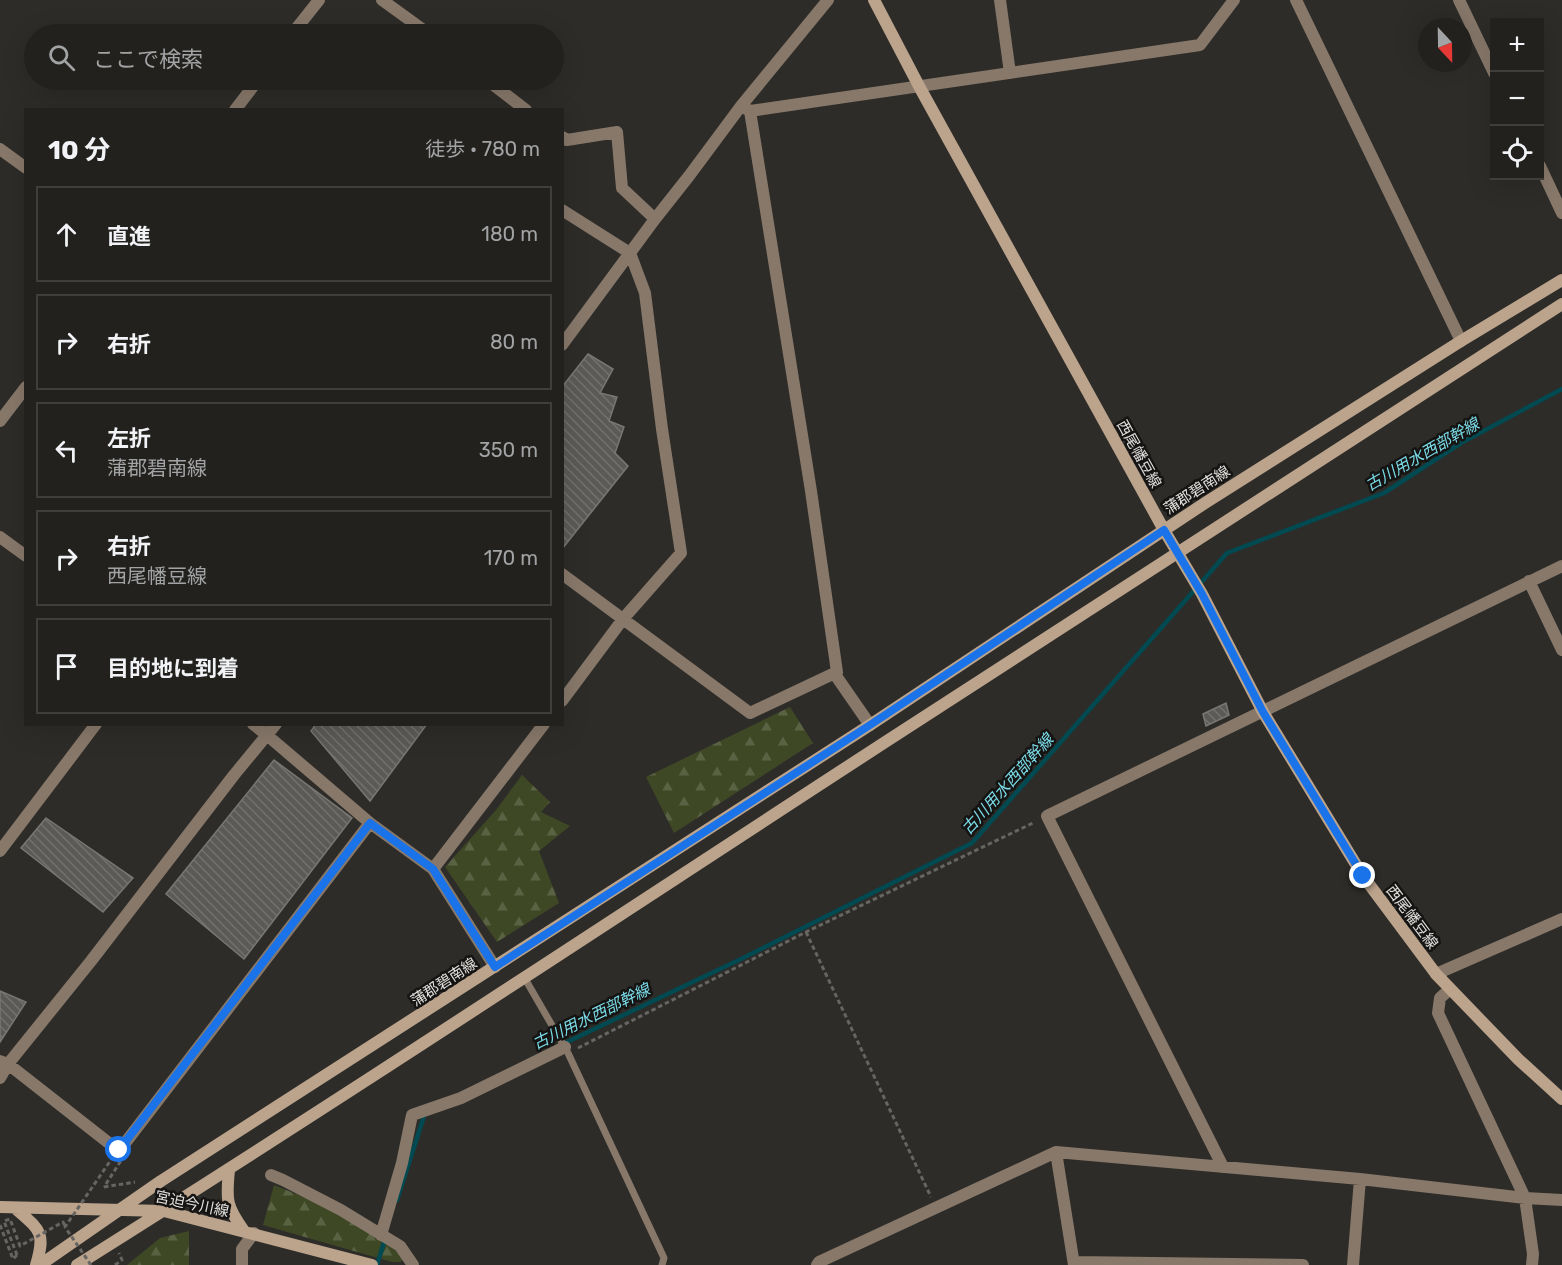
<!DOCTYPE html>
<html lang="ja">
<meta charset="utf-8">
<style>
:root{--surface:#22211e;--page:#2a2927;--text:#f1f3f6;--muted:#a2a3a4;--line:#3f3e3c}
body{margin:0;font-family:Rubik,"Noto Sans JP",sans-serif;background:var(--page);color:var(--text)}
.controls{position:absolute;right:18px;top:18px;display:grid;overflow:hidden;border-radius:0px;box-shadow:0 6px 24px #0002}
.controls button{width:54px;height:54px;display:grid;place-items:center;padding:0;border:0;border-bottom:2px solid var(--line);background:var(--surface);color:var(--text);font:30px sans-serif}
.compass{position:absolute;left:1418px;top:18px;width:54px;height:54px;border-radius:50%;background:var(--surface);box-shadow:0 6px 24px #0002;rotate:158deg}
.stop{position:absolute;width:18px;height:18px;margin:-14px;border:4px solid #1a73e8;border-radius:50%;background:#fff}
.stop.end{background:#1a73e8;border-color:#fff;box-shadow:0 2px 6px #0008}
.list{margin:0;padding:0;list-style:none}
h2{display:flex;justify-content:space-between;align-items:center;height:78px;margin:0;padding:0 24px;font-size:26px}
h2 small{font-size:20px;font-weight:400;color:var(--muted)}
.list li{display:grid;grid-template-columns:39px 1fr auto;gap:18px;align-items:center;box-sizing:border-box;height:96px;margin:0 12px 12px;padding:0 12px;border:2px solid var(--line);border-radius:0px}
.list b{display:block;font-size:22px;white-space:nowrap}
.list p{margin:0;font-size:20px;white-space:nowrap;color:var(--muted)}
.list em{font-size:20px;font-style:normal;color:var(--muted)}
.icon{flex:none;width:33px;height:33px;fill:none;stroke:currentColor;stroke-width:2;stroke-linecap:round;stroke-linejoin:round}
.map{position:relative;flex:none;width:1562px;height:1265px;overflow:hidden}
.search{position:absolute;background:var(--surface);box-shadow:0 6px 24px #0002;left:24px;top:24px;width:540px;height:66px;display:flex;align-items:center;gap:15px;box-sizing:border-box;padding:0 21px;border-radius:33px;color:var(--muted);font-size:22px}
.panel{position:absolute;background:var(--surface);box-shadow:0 6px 24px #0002;left:24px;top:108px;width:540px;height:618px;border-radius:0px}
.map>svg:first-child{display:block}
</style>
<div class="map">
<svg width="1562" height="1265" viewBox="0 0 1562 1265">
<defs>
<pattern id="forest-firs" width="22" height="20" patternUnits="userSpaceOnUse" patternTransform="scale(1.5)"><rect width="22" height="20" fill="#3e4825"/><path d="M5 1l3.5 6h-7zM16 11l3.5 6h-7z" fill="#5a6244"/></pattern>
<pattern id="building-back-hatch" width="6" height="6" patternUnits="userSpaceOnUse" patternTransform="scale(1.5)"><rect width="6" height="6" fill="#5b5a56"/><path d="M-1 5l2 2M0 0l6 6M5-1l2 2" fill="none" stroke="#72716e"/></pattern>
</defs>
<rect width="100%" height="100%" fill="#2d2c28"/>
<path fill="url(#forest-firs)" d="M790,707L813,743L674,833L646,777Z
M522,775L550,802L541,812L570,826L539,851L559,903L497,942L445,867L496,810Z
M274,1185L326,1206L404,1254L401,1262H392L263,1225Z
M189,1231V1265H127L160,1238Z"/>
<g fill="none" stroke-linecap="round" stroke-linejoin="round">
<path stroke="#014a51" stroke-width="4.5" d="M563,1044L743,958L972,843L1227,553L1384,493L1461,443L1562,389
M397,1200L425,1113
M377,1265L385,1239"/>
</g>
<path fill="url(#building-back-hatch)" stroke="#787773" stroke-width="1.5" d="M588,354L613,369L600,393L617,397L609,421L624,427L615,453L628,466L562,549V387Z
M1226,703L1229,715L1206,726L1203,714Z
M316,724H427L370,801L311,731Z
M274,760L352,818L244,959L166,894Z
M46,818L133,878L103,912L21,848Z
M0,991L26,1002L0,1042Z"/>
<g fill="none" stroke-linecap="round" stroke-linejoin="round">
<path stroke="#666562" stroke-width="3" stroke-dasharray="4.5 3" stroke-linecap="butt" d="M806,932L931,1197
M578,1048L806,932L1035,822
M104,1187L135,1182
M0,1225L13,1259L17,1255
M115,1265L122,1260L119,1253"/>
<path stroke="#87786a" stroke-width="7" d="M524,977L568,1053L664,1258L662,1265"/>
<path stroke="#87786a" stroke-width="12" d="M382,0L429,34
M1000,0L1010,73
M1296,0L1461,341
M1459,0L1494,73
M292,34L319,0
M487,80L526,110
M741,106L750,111L1200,45L1234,0
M235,110L258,80
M562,137L567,140L617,132L622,188L655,219
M0,149L26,168
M1540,166L1562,213
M562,210L630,253L645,293L662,429L681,553L623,619L562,701
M562,345L655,219L689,176L741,106L828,0
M0,421L26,387
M0,537L26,556
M562,574L750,713L837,672L811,491L750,111
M1529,581L1562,650
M834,673L870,725
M253,724L268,736L370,823L433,869L495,967
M0,851L96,724
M433,869L544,724
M1436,974L1562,919
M1450,989L1440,998L1438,1013L1525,1198L1533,1254L1532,1265
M0,1061L8,1064L119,1151L370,823
M0,1078L8,1064L91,961L234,775L276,724
M1056,1152L1074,1265
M1223,1167L1047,816L1562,566
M271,1175L283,1180L341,1210L400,1246L413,1265
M381,1235L402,1163L412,1115L461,1098L565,1047
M1074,1262L1303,1265
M242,1265V1249L254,1233
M817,1265L819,1262L1056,1152L1360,1179L1525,1198L1562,1200
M1353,1265L1360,1179"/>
<path stroke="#bba38c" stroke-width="12" d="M874,0L920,88L1164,530L1202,594L1263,712L1363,876L1436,974L1518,1059L1562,1099
M229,1170C226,1200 226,1206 244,1231
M0,1207L164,1211L372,1265
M15,1208C40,1230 46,1232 36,1265
M40,1265L161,1181L870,725L1205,503L1461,341L1562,280
M77,1265C338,1101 595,931 853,763C1089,609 1327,458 1562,304"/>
<path stroke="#666562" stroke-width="3" stroke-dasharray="4.5 3" stroke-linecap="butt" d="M17,1255L4,1221L10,1219L20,1246L63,1222L65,1226
M91,1265L65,1227L115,1154L124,1156L104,1187"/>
</g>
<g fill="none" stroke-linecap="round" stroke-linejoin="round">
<path stroke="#1a73e8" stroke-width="8" d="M119,1150L370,823L433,869L495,967L870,725L1164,530L1202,594L1263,712L1363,876"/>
</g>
<g text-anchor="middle" stroke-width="5" stroke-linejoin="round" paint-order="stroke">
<g font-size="15" fill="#e2e1de" stroke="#151413">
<text transform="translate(1139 454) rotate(61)" y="5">西尾幡豆線</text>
<text transform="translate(1197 490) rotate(-33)" y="5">蒲郡碧南線</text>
<text transform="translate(1412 917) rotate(53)" y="5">西尾幡豆線</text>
<text transform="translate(444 982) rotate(-33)" y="5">蒲郡碧南線</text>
<text transform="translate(192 1204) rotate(12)" y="5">宮迫今川線</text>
</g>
<g font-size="16" font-style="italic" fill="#7bdce8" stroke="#151413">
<text transform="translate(1422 454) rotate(-30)" y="6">古川用水西部幹線</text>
<text transform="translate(1007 784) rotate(-48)" y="6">古川用水西部幹線</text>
<text transform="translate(591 1016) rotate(-26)" y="6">古川用水西部幹線</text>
</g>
</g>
</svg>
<div class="controls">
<button>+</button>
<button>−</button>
<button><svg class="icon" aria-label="locate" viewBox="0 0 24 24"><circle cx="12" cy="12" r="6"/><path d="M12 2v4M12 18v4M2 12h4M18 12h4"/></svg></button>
</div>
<svg class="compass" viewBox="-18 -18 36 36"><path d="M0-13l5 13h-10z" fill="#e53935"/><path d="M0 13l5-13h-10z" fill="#a2a3a4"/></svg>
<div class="stop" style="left:119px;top:1150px"></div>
<div class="stop end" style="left:1363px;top:876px"></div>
<div class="search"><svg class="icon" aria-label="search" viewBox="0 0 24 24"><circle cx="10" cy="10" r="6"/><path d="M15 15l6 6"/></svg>ここで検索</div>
<section class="panel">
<h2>10 分<small>徒歩 · 780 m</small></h2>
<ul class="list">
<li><svg class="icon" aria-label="ahead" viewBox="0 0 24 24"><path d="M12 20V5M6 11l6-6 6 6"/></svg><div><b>直進</b></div><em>180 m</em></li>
<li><svg class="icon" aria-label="right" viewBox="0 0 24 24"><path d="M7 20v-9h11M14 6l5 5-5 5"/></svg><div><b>右折</b></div><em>80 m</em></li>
<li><svg class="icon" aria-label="left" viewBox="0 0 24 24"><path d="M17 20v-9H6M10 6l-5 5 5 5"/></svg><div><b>左折</b><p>蒲郡碧南線</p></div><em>350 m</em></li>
<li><svg class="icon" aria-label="right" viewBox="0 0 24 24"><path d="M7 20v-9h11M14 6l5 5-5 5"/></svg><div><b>右折</b><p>西尾幡豆線</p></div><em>170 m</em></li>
<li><svg class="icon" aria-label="arrive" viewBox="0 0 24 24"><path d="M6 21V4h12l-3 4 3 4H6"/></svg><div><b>目的地に到着</b></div></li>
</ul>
</section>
</div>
